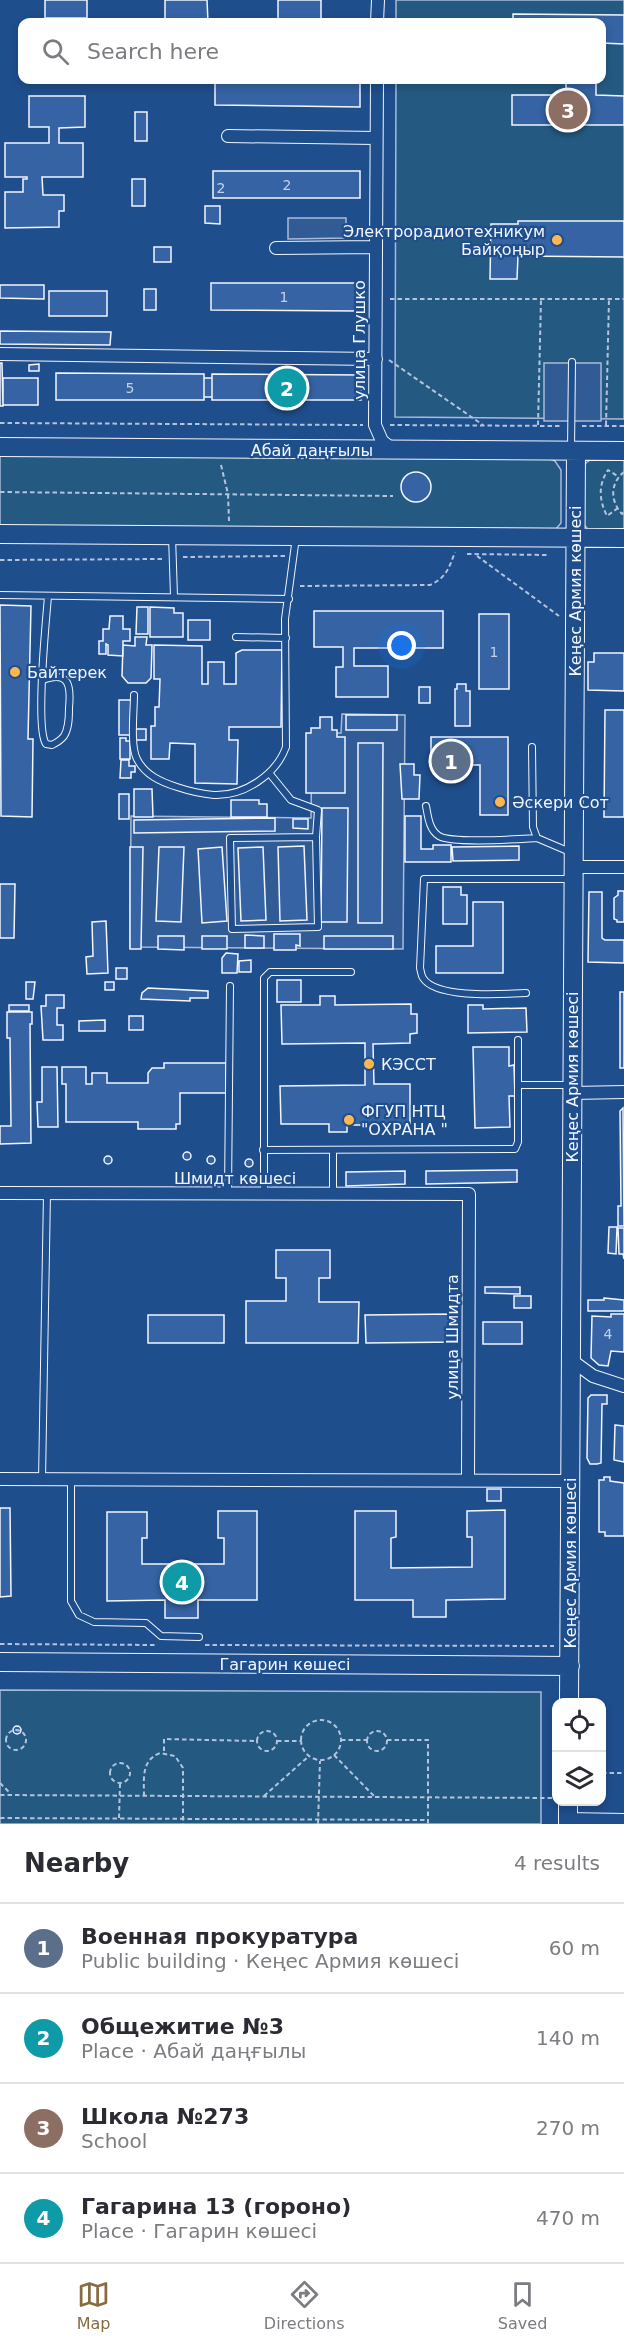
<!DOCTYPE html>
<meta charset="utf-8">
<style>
:root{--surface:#fff;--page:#f7f7f7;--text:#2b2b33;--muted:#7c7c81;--line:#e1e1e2;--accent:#8a6a3f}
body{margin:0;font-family:"DejaVu Sans",sans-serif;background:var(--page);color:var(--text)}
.controls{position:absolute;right:18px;bottom:18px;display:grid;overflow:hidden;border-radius:12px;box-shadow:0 3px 9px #0003}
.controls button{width:54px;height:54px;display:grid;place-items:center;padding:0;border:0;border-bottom:2px solid var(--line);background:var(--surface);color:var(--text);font:30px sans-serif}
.you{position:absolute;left:402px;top:646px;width:21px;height:21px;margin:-15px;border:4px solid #fff;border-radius:50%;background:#1a73e8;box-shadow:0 0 0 9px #1a73e833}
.badge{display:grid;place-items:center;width:39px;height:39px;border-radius:50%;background:var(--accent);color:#fff;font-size:20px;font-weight:700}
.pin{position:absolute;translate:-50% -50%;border:3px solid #fff;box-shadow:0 2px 6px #0006}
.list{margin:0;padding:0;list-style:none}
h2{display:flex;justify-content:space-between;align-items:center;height:78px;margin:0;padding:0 24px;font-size:26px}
h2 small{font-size:20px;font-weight:400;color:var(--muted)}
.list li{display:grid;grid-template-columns:39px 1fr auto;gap:18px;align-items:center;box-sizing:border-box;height:90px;padding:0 24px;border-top:2px solid var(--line)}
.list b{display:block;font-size:22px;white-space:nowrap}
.list p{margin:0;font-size:20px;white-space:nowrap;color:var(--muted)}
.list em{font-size:20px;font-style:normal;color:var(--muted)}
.icon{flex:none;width:33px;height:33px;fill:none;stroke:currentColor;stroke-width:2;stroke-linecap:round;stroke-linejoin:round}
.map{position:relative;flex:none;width:624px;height:1824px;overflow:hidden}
.search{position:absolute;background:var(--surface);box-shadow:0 3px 9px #0003;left:18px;right:18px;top:18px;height:66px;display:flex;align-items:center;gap:15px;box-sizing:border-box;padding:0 21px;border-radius:12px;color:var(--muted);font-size:22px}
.sheet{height:438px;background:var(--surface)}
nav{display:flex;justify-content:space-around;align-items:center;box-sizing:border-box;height:84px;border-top:2px solid var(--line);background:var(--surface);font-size:16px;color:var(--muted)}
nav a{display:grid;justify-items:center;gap:3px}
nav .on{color:var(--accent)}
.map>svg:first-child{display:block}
</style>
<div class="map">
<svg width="624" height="1824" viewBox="0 0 624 1824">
<rect width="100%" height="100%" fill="#1f4e8c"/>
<path fill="#245a82" stroke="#a8bbd7" stroke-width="1.5" d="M396,0H624V419L395,417L396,80H602V22H396Z
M0,452L548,458L555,461L561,470V523L556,529L0,528Z
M593,458H624V532L588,529L584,525L583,469L586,463Z
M0,1690L541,1692V1824H0Z"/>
<path fill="#305b95" stroke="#a8bbd7" stroke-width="1.5" d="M288,218H346V238L288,239Z
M544,363H601V421H544Z
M342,714L405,715L403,949L130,947L131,816L311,818L312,733H341Z"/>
<path fill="#3563a3" stroke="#f2f6ff" stroke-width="1.5" d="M45,0H87V18H45Z
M165,0H207L208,22H165Z
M278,0H321V22H278Z
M513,14L624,15V44L602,43V22H513Z
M215,80H360V107L215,105Z
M566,80H596V95L624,96V125H512V95H566Z
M29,96H85V127L59,128V143H83V177H42L43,195H64V211H59V227L5,228V192H23V179H27V177H5V143H49V127H29Z
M135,112H147V141H135Z
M213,171H360V198H213Z
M132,179H145V206H132Z
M205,206H220V224L205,223Z
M518,221H624V257L518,256L517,279H490L491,224H518Z
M154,247H171V262H154Z
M211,283H358L357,311L211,310Z
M0,285H44V299L0,298Z
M144,289H156V310H144Z
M49,291H107V316H49Z
M0,331L111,332L110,345L0,344Z
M0,363H2L3,406H0Z
M39,364V371H29V365Z
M56,373L204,374V400H56Z
M212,374L361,375V400H212Z
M3,378H38V405H3Z
M204,378H212V397H204Z
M401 487a15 15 0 1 1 30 0a15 15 0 1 1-30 0Z
M0,605L31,606L28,739H33L32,817L1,816Z
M137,607H148V634H136Z
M150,607L174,608V613H183V637H150Z
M314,611H443V648H354V666H388V697H336V667H343V647H314Z
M479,614H509V689H479Z
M110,616H123V629H130V641H123V656L108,655V645L106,644V654H99V641H103V629H109Z
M188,620H210V640H188Z
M135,637H147L146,645H152L151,678L146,683H128L122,676L123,645L135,646Z
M154,645L202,646V684H208V662H224V684H236V653L242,650H282L281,727H229V740H238L237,784L195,783V744L170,743L169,759H151V726H155V707H159L160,679H154Z
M594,653H624V691L588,690V662H594Z
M457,684H466V691H470V726H455V689H457Z
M419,687H430V703H419Z
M119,700H131L130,735H119Z
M605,710H624V817H604Z
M346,715H397V730H346Z
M320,717H332V730H337V737H345V793H306V733H311V728H320Z
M135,729H146V740H135Z
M431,737H508V815H480V765H431Z
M120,738H126V741H130V759H120Z
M358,743H383L382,923H358Z
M121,760H129V766H135V772H131V778H120Z
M400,764H414V775H420L419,799H402Z
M134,789H152L153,817H134Z
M119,794H129V819H119Z
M231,800H259V804H267V817H231Z
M322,808H348L347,922H321Z
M405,816H421V849H433V845H451V862H405Z
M275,818V831L134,833V820Z
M293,819H308V829L293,828Z
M304,846L307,920L280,921L278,847Z
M519,846V860L453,861L452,847Z
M130,847H143L141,949H130Z
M159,847H184L181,922L156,921Z
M222,847L227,921L202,923L198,849Z
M263,847L266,920L241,921L238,848Z
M0,884H15L14,938H0Z
M443,887H461V895H467V924H443Z
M618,891H624V922H617V920L614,919V898L618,895Z
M589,892H602V938L605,940H624V963L588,962Z
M473,902H503V973H436V946H473Z
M106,921L108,973L87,974L86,957L93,956L92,922Z
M274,934H300V946L296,945V950H274Z
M245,935L264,936V948H245Z
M158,936H184V950L158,949Z
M202,936H227V949H202Z
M324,936H393V949H324Z
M226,953L238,954L237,973H222V958Z
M251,960V972H239V961Z
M116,968H127V979H116Z
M277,980H301V1002H277Z
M26,982H35L33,999H26Z
M105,982H114V990H105Z
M148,988L208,991V998H190V1001L141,999L142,993Z
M620,992H624V1068H620Z
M46,995H64V1008H57V1025H63V1040H43L41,1006H46Z
M320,996H335V1005L411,1004V1014H417V1033L410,1034V1043L373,1044L374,1084H410V1125H347V1132H329V1124H281L280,1086L365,1085V1043L282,1044L281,1005H320Z
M9,1005H29V1011H9Z
M468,1005H483V1009L526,1008L527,1032L468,1033Z
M7,1012H32V1024H30L31,1143L0,1144V1126H11L10,1038H7Z
M129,1016H143V1030H129Z
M105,1020V1031H79V1021Z
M473,1047H509V1066L514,1065L515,1096H509L510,1127L475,1128Z
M164,1063H226V1093H180V1124H176V1129H138V1122H66V1084H62V1067H86V1084H92V1073H107V1083H148V1073L152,1068H164Z
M42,1067H57L58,1127H38L37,1102H42Z
M623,1108L624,1226H618V1206H621L620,1111Z
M183 1156a4 4 0 1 1 8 0a4 4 0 1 1-8 0Z
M207 1160a4 4 0 1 1 8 0a4 4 0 1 1-8 0Z
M104 1160a4 4 0 1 1 8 0a4 4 0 1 1-8 0Z
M245 1163a4 4 0 1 1 8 0a4 4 0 1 1-8 0Z
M517,1170V1182L426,1184V1171Z
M405,1171V1184L346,1186V1172Z
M609,1227H617L616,1254L608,1253Z
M618,1228H624V1259L623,1254H619Z
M276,1250H330V1278H319V1302H359L358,1343H246V1301H286V1278H276Z
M485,1287H520V1294L485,1293Z
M514,1296H531V1308H514Z
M604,1298L624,1300V1311H588V1300H604Z
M456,1314L457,1342L366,1343L365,1315Z
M611,1314H624V1352L611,1351L608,1366L599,1365L591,1358L592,1316L611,1317Z
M148,1315H224V1343H148Z
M483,1322H522V1344H483Z
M591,1395H607V1404H602L601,1463L597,1464H590L587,1458L588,1398Z
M615,1425L624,1426V1462L614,1460Z
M604,1477H610V1481L624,1483V1536H605V1532H599V1480H604Z
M487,1489H501V1501H487Z
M0,1508H10L11,1596L0,1597Z
M505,1510V1599L446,1600V1617H413V1600H355V1511H396V1537L391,1538V1568L472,1567V1537H467V1511Z
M218,1511H257V1600H198V1618H165V1600L107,1601V1512H147V1538H142V1564H224V1538H218Z
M13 1730a4 4 0 1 1 8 0a4 4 0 1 1-8 0Z"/>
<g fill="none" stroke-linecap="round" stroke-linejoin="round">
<g stroke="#f2f6ff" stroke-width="8">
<path id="service" d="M571,449L572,362
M172,536L174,596
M0,595L289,599
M236,637L286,638
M43,680C70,670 71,687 69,708C69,717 69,728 64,736C61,740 56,743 52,745L46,744C35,728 46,622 48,596
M134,695C134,711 130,746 137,759C145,775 161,782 177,787C189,791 202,794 214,795C244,796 276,775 286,747L285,619L296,537
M532,747L533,827L537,838L570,852
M270,774L291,800L318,810L316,837L318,927L232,929L230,838L316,837
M426,806C428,816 429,830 439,836C453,844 518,839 537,838
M526,993C503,994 436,999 423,978C421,975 421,971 420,968L424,879H573
M519,1085H569
M263,1150L515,1149L518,1142V1040
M333,1150V1195
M264,1193V978L270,972H351
M228,1194L230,986
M42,1480L47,1193
M71,1480V1601L79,1615L94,1622L146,1623L161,1636L199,1637"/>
</g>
<g stroke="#f2f6ff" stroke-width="14">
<path id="minor" d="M377,22L378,0
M377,80L375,425L382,441L393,450
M228,136L376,138
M276,248L375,247
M0,354L376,359
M573,867H624
M572,1093L624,1092
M0,1193L469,1194L468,1480
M571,1360L593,1376L624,1386
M0,1479L570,1481"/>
</g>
<g stroke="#f2f6ff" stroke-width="20">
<path id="secondary" d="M0,447L624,451
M0,534L624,538
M0,1662L570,1666
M569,1702L576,451
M568,1802V1822L624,1823"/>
</g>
<path stroke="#b3c4dc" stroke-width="2" stroke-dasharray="4.5 3" stroke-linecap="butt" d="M390,299H624
M389,360L483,425
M0,423L363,425
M390,425L561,426
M538,425L541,299
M606,425L609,299
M582,426H624
M221,465L228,494L229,521
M624,472C610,483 610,501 622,514L624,512
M0,492L393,496
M618,508L607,516C599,500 598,485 608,470L619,477
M467,554L548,555
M477,556L559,616
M183,557L285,556
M0,560L162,559
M300,586L430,585C446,578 449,568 455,552
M0,1644L155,1645
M205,1645L554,1646
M301 1740a20 20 0 1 1 40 0a20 20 0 1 1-40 0Z
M6 1740a10 10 0 1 1 20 0a10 10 0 1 1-20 0Z
M367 1741a10 10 0 1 1 20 0a10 10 0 1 1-20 0Z
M257 1741a10 10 0 1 1 20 0a10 10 0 1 1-20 0Z
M341,1740H367
M387,1740H428V1824
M277,1741H301
M164,1751V1739L256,1741
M334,1755L374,1796
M110 1773a10 10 0 1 1 20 0a10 10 0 1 1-20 0Z
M602,1773H624
M0,1783L10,1793
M556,1791V1712
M0,1795L553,1798
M144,1796C144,1779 141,1760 160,1753L175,1756L183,1768V1824
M264,1796L309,1756
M0,1818L428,1820
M119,1818L120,1784
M318,1824L320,1761"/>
<use href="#service" stroke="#1f4e8c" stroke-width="6"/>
<use href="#minor" stroke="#1f4e8c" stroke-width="12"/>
<use href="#secondary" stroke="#1f4e8c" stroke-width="18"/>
</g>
<g fill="#ffb74d" stroke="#1f4e8c" stroke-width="2">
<circle cx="557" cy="240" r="6"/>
<circle cx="15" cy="672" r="6"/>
<circle cx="500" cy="802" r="6"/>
<circle cx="369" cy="1064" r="6"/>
<circle cx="349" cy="1120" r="6"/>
</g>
<g text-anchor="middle" stroke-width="4.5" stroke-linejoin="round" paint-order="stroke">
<g font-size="14" fill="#c3d1e8">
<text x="287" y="190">2</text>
<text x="221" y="193">2</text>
<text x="284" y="302">1</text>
<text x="130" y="393">5</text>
<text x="494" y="657">1</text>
<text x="608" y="1339">4</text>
</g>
<g font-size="16" fill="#f2f6ff" stroke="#1f4e8c" text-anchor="start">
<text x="545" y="237" text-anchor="end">Электрорадиотехникум<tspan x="545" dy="18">Байқоңыр</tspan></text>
<text x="27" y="678">Байтерек</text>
<text x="512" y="808">Әскери Сот</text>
<text x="381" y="1070">КЭССТ</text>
<text x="361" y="1117">ФГУП НТЦ<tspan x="361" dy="18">"ОХРАНА "</tspan></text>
</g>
<g font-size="16" fill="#f2f6ff" stroke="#1f4e8c">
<text transform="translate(359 340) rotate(-90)" y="6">улица Глушко</text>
<text x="312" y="456">Абай даңғылы</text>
<text transform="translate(575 591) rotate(-90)" y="6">Кеңес Армия көшесі</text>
<text transform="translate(572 1077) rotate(-90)" y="6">Кеңес Армия көшесі</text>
<text x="235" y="1184">Шмидт көшесі</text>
<text transform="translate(452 1337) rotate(-90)" y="6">улица Шмидта</text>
<text transform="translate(570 1563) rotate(-90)" y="6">Кеңес Армия көшесі</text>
<text x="285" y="1670">Гагарин көшесі</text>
</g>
</g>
</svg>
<div class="controls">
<button><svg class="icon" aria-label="locate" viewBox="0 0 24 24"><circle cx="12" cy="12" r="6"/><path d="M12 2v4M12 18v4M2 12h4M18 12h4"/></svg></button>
<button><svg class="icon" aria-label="layers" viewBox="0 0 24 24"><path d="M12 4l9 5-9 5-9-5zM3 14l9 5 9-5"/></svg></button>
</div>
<div class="you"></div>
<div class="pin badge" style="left:451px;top:761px;background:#5c6f8a">1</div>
<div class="pin badge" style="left:287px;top:388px;background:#0f9aa8">2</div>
<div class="pin badge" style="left:568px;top:110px;background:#8d6e63">3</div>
<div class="pin badge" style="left:182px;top:1582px;background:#0f9aa8">4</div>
<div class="search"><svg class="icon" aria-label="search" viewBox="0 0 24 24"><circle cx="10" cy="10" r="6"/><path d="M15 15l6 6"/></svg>Search here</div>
</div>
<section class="sheet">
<h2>Nearby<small>4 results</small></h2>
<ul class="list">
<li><span class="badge" style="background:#5c6f8a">1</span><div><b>Военная прокуратура</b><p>Public building · Кеңес Армия көшесі</p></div><em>60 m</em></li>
<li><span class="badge" style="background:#0f9aa8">2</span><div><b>Общежитие №3</b><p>Place · Абай даңғылы</p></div><em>140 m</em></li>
<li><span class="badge" style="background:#8d6e63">3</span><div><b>Школа №273</b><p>School</p></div><em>270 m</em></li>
<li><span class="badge" style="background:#0f9aa8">4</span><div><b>Гагарина 13 (гороно)</b><p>Place · Гагарин көшесі</p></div><em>470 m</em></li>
</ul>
</section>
<nav>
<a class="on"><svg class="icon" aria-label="map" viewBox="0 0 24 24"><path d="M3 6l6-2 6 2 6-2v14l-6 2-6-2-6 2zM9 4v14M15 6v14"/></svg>Map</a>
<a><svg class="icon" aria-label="directions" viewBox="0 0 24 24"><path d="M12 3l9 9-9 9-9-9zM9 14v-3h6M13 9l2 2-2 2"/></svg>Directions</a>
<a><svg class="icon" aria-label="saved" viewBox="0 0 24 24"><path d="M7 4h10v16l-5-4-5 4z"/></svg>Saved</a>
</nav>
